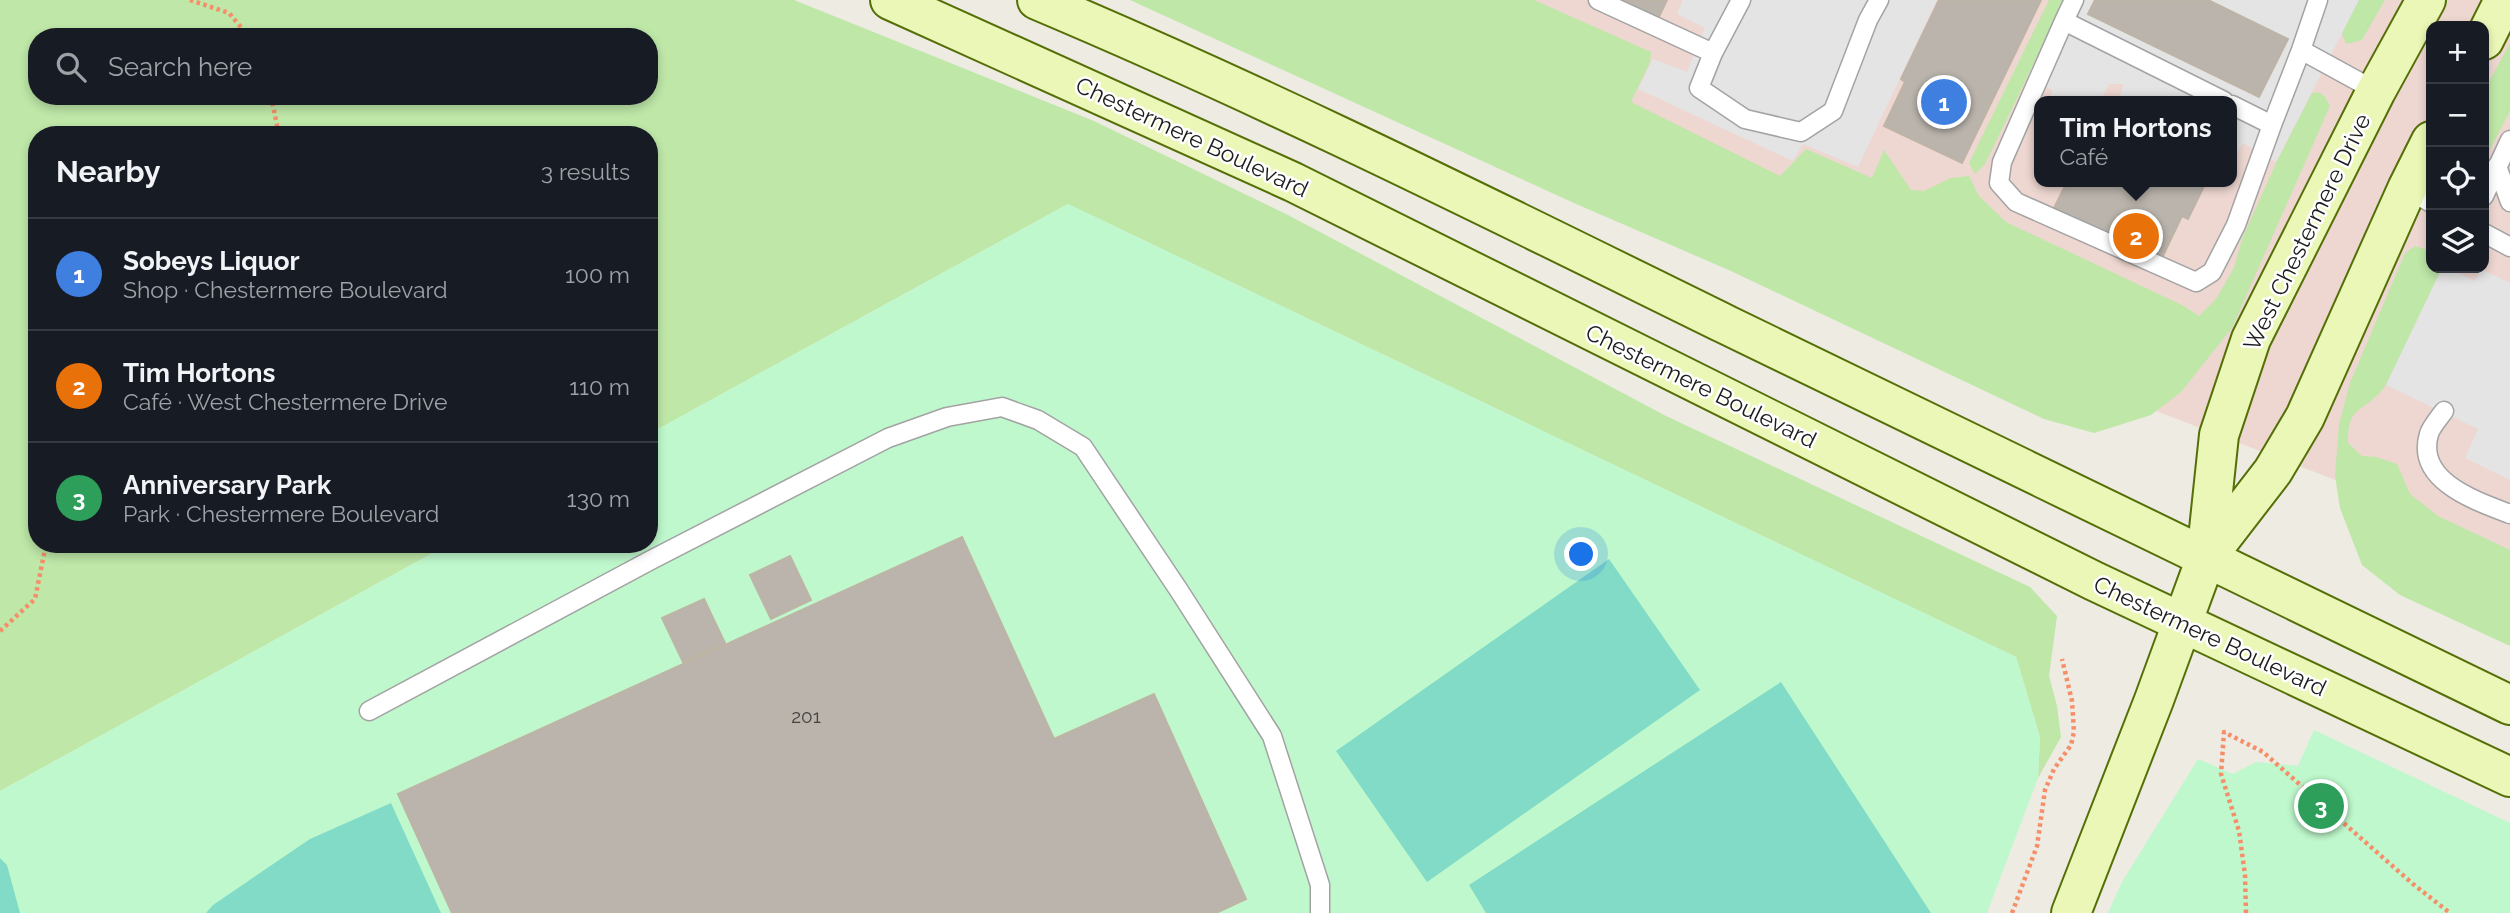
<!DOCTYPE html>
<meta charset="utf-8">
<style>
:root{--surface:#171b24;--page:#20242c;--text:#f1f3f6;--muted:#9ea1a6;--line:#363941;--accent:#1a73e8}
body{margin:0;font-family:Raleway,sans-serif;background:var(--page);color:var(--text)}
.controls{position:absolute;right:21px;top:21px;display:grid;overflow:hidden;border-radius:14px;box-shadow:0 4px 10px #0003}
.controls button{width:63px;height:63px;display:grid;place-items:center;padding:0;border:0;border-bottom:2px solid var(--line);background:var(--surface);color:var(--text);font:35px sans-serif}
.you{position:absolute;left:1582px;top:555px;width:24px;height:24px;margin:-18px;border:5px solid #fff;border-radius:50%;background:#1a73e8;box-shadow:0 0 0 10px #1a73e833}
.badge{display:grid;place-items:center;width:46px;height:46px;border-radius:50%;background:var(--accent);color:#fff;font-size:23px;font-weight:700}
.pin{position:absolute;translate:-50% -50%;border:4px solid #fff;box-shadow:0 2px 7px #0006}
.popup{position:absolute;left:2034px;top:96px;width:203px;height:91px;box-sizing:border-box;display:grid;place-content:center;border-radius:14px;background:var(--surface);filter:drop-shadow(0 2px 5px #0005);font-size:23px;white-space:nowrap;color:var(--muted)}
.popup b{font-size:26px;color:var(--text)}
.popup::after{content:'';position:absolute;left:50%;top:100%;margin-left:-14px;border:14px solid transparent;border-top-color:var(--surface)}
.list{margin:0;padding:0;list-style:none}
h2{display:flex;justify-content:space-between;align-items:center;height:91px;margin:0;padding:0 28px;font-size:30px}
h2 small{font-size:23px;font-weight:400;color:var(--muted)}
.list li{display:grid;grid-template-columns:46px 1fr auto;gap:21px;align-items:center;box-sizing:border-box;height:112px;padding:0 28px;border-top:2px solid var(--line)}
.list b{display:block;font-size:26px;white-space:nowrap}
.list p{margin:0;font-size:23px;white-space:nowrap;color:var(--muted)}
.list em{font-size:23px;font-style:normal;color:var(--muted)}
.icon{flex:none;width:38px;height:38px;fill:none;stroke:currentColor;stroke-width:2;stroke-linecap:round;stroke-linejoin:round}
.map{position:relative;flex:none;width:2510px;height:913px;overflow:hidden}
.search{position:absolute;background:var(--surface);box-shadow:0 4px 10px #0003;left:28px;top:28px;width:630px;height:77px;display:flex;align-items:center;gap:18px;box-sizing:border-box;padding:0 24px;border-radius:28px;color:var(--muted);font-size:26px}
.panel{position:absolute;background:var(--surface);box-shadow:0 4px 10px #0003;left:28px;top:126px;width:630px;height:427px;border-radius:28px}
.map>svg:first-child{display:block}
</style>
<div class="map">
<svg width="2510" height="913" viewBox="0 0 2510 913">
<rect width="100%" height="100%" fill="#edebe2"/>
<path fill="#eed7d1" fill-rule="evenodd" d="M1277,0H2510V555L2390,501L2099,389ZM2431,26H2484V268H2431ZM2040,101H2232V182H2040Z"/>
<path fill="#bee7a8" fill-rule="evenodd" d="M0,0H794L1094,121L1288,215L1666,416L2030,587L2057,616L2049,676L2057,706L2061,737L2038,778L2040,737L2016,657L1068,204L649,434V135H37V544H449L0,791ZM37,37H649V96H37Z
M1130,0H1534L1651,52L1650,62L1631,102L1780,176L1806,149L1872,178L1884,150L1911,190L1924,191L1951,178L1969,176L1979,196L2006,222L2184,306L2199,316L2216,299L2234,268L2242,239L2276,163L2312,93L2319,92L2325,97L2330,106L2232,328L2181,392L2151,415L2094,433L2044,419L1731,271L1574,203Z
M2049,0H2065L1985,164L1975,174L1969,163Z
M2355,0H2385L2362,40L2346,44L2342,34Z
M2510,43V111L2484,161V91Z
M2415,246L2431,251V268H2442L2386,385C2366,414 2347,402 2348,443L2362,456L2376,457L2397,464L2410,494L2438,516L2510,550V646L2400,595L2362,565L2340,508L2335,476L2339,424L2350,383L2405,253Z"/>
<path fill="#bff8cc" d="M1068,204L2016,657L2040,737L2038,778L1987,913H0V791L449,544H649V434Z
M2314,730L2510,823V913H2108L2122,882L2198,759L2233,774L2256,762L2298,766Z"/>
<path fill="#81dbc6" d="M1609,559L1700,690L1427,882L1336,751Z
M1781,682L1931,913H1486L1469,885Z
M391,803L441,913H206L213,905L310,839Z
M0,858L7,865L20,913H0Z"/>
<path fill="#e4e4e4" d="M1683,0H1937L1858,167L1803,144L1793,161L1638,89L1653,59L1687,72L1705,28L1677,14Z
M2065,0H2359L2276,162L2243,143L2232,162V101H2118L2124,84H2109L2100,101H2048L2053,91L2028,75Z
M2442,268H2448L2475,281L2481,269L2510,283V480L2465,458L2478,429L2386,385Z"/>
<path fill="#bab4ac" stroke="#beb4a5" stroke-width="2" d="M1621,0H1667L1658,19Z
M1939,0H2041L1962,163L1884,126L1905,82L1901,79Z
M2095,0H2208L2288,39L2259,97L2088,14Z
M2067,182H2206L2188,219L2182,216L2181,218L2161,260L2054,208Z
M962,537L1054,739L1154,694L1246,899L1216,913H452L398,794Z
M790,556L811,600L771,619L750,575Z
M704,599L725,643L683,662L662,618Z"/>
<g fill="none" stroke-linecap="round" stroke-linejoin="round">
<g stroke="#a3a3a3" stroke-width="21">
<path id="lane" d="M1598,0L1713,53
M1741,0L1713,53L1699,88L1745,119L1801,132L1833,111L1868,20L1879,0
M2074,0L2064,21L2224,101
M2064,21L2002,162L1999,183L2016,202L2196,282L2212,272L2236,225L2272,125
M2301,50L2376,91
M2232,105L2272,125L2301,50L2318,0
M2497,166L2510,202
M2407,189L2431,203
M2484,196L2510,140
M2484,233L2510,247
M2444,411C2439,418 2431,427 2429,434C2415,481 2476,501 2510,514
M369,711L651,560L888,438L947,417L1002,407L1038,420L1083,447L1180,592L1272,736L1320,885V913"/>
</g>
<g stroke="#546f07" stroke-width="42">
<path id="secondary" d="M890,0L1293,182L2094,581L2510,777
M1037,0C1272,99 1499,213 1727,325C1988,453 2249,579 2510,705
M2484,40L2504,0
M2206,558L2273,471L2305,417L2407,189L2431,141
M2071,913L2154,700L2206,558L2219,435L2251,339L2376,91L2426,0"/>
</g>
<path stroke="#f68e6a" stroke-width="4.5" stroke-dasharray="3.5 3.5" stroke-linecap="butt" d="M190,0L229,13L249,37
M271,96L279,135
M0,631L35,599L46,544
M2012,913L2037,846L2045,790L2054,769L2071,745L2074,732L2072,701L2062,659
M2246,913L2245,875L2239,831L2221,774L2224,732L2263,752L2413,884L2450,913"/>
<use href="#lane" stroke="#fff" stroke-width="18"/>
<use href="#secondary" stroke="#eaf7b6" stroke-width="38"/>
</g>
<g text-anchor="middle" stroke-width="5" stroke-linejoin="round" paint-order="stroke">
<g font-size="19" fill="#444240">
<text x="806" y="723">201</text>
</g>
<g font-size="23" fill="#1c1c1c" stroke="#fff">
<text transform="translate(1192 137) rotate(25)" y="8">Chestermere Boulevard</text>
<text transform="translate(2307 232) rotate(-64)" y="8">West Chestermere Drive</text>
<text transform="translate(1701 386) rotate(26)" y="8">Chestermere Boulevard</text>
<text transform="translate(2210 636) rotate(25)" y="8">Chestermere Boulevard</text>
</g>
</g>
</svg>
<div class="controls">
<button>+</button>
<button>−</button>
<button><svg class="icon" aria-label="locate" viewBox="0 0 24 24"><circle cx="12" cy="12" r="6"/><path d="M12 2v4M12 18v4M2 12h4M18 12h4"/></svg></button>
<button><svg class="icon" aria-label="layers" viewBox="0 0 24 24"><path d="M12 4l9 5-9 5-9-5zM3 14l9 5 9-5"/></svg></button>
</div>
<div class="you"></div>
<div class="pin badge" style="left:1944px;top:102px;background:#3f7fe0">1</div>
<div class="pin badge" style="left:2136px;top:236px;background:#e8710a">2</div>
<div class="popup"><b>Tim Hortons</b>Café</div>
<div class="pin badge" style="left:2321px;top:806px;background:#2e9e5b">3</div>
<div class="search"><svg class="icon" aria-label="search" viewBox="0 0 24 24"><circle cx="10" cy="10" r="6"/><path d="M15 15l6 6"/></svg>Search here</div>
<section class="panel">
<h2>Nearby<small>3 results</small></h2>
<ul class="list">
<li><span class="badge" style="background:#3f7fe0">1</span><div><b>Sobeys Liquor</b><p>Shop · Chestermere Boulevard</p></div><em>100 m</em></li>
<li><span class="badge" style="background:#e8710a">2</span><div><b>Tim Hortons</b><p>Café · West Chestermere Drive</p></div><em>110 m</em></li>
<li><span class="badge" style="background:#2e9e5b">3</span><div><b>Anniversary Park</b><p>Park · Chestermere Boulevard</p></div><em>130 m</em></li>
</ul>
</section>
</div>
